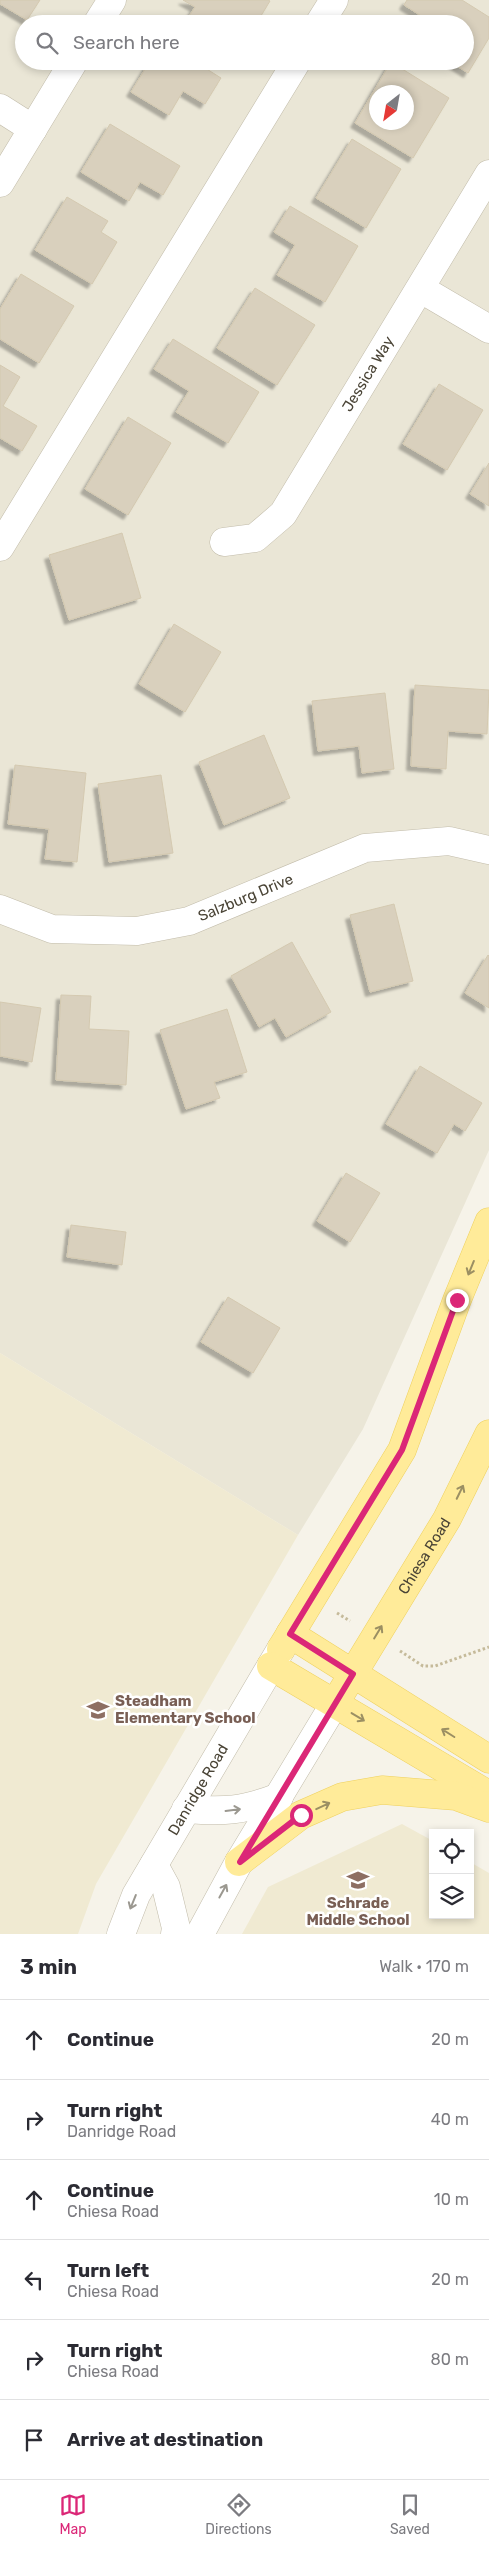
<!DOCTYPE html>
<meta charset="utf-8">
<style>
:root{--surface:#fff;--page:#f2f2f3;--text:#2b2b33;--muted:#7c7c81;--line:#e1e1e2;--accent:#db2777}
body{margin:0;font-family:Rubik,sans-serif;background:var(--page);color:var(--text)}
.controls{position:absolute;right:15px;bottom:15px;display:grid;overflow:hidden;border-radius:0px;box-shadow:0 2px 8px #0003}
.controls button{width:45px;height:45px;display:grid;place-items:center;padding:0;border:0;border-bottom:1px solid var(--line);background:var(--surface);color:var(--text);font:25px sans-serif}
.compass{position:absolute;left:369px;top:85px;width:45px;height:45px;border-radius:50%;background:var(--surface);box-shadow:0 2px 8px #0003;rotate:211deg}
.stop{position:absolute;width:15px;height:15px;margin:-11px;border:4px solid #db2777;border-radius:50%;background:#fff}
.stop.end{background:#db2777;border-color:#fff;box-shadow:0 1px 5px #0008}
.list{margin:0;padding:0;list-style:none}
h2{display:flex;justify-content:space-between;align-items:center;height:65px;margin:0;padding:0 20px;font-size:21px}
h2 small{font-size:16px;font-weight:400;color:var(--muted)}
.list li{display:grid;grid-template-columns:32px 1fr auto;gap:15px;align-items:center;box-sizing:border-box;height:80px;padding:0 20px;border-top:1px solid var(--line)}
.list b{display:block;font-size:19px;white-space:nowrap}
.list p{margin:0;font-size:16px;white-space:nowrap;color:var(--muted)}
.list em{font-size:16px;font-style:normal;color:var(--muted)}
.icon{flex:none;width:28px;height:28px;fill:none;stroke:currentColor;stroke-width:2;stroke-linecap:round;stroke-linejoin:round}
.map{position:relative;flex:none;width:489px;height:1934px;overflow:hidden}
.search{position:absolute;background:var(--surface);box-shadow:0 2px 8px #0003;left:15px;right:15px;top:15px;height:55px;display:flex;align-items:center;gap:12px;box-sizing:border-box;padding:0 18px;border-radius:28px;color:var(--muted);font-size:19px}
.sheet{height:545px;background:var(--surface)}
nav{display:flex;justify-content:space-around;align-items:center;box-sizing:border-box;height:70px;border-top:1px solid var(--line);background:var(--surface);font-size:14px;color:var(--muted)}
nav a{display:grid;justify-items:center;gap:2px}
nav .on{color:var(--accent)}
.map>svg:first-child{display:block}
</style>
<div class="map">
<svg width="489" height="1934" viewBox="0 0 489 1934">
<defs>
<filter id="shadow"><feDropShadow dx="-4.5" dy="4.5" stdDeviation="1" flood-color="#0004"/></filter>
</defs>
<rect width="100%" height="100%" fill="#f6f3e9"/>
<path fill="#eae6d6" fill-rule="evenodd" d="M0,0H489V1150L363,1429L298,1535L0,1353ZM24,24H465V61H24ZM376,92H406V122H376Z"/>
<path fill="#f0ead2" d="M0,1353L298,1535L96,1884L78,1934H0Z
M402,1824L433,1841V1915H470V1862L489,1873V1934H242L268,1887Z"/>
<path fill="#d9d0bd" stroke="#d4c9b0" fill-rule="evenodd" filter="url(#shadow)" d="M0,0H40L27,20L0,4Z
M183,0H268L270,1L256,24H184L195,7Z
M407,0H462L489,17V38L468,73L449,61H465V24H423L426,19L404,5Z
M150,61H194L221,78L205,104L183,91L169,115L131,92Z
M391,62L449,98L413,158L355,123ZM376,92H406V122H376Z
M110,124L180,166L163,195L140,182L129,201L81,172Z
M352,139L401,169L366,228L316,198Z
M67,197L108,221L101,232L117,242L92,284L35,250Z
M290,206L358,246L325,302L277,275L295,245L274,232Z
M21,274L74,306L39,363L0,339V309Z
M255,288L315,325L277,385L217,348Z
M173,339L259,392L228,443L176,412L189,391L154,369Z
M0,365L20,377L3,406L37,426L22,451L0,438Z
M439,384L483,410L447,470L403,444Z
M128,417L171,443L128,515L85,489Z
M489,463V506L470,494Z
M122,533L141,598L69,620L49,555Z
M174,624L221,652L185,712L139,684Z
M415,685L489,690L487,734L448,731L446,769L411,766Z
M385,693L394,769L362,773L359,746L318,751L312,701Z
M264,735L290,798L224,825L199,762Z
M15,765L86,773L77,862L45,859L49,829L8,824Z
M161,775L173,853L109,862L98,784Z
M394,904L413,981L370,992L350,915Z
M292,942L331,1012L286,1037L275,1018L259,1027L231,976Z
M488,955L489,956V1008L465,993Z
M61,995L91,996L89,1029L129,1031L126,1085L56,1080Z
M0,1002L41,1008L32,1062L0,1056Z
M227,1009L247,1072L214,1082L220,1098L186,1109L160,1030Z
M420,1066L482,1103L465,1131L454,1124L437,1153L386,1124Z
M346,1173L380,1193L350,1242L317,1221Z
M71,1225L126,1232L122,1265L67,1257Z
M228,1297L280,1328L253,1373L201,1342Z"/>
<g fill="none" stroke-linecap="round" stroke-linejoin="round">
<g stroke="#c2bcaa" stroke-width="29">
<g id="minor">
<path d="M97,24L112,0"/>
<path d="M319,24L334,0"/>
<path d="M0,108L33,129"/>
<path d="M0,183L74,61"/>
<path d="M421,289L489,329"/>
<path id="s1" d="M224,542L255,538L283,514L489,174"/>
<path d="M0,547L297,61"/>
<path id="s2" d="M0,909L52,929L137,931L189,921L365,848L449,841L489,850"/>
<path d="M186,1809C224,1812 243,1811 279,1797"/>
<path d="M154,1865L166,1887L176,1928L175,1934"/>
<path id="s3" d="M121,1934L136,1895L281,1649"/>
<path d="M200,1934L239,1862L335,1703"/>
</g>
</g>
<g stroke="#efd15e" stroke-width="29">
<g id="major">
<path d="M290,1634L489,1759"/>
<path d="M281,1649L402,1450L457,1300L489,1222"/>
<path d="M271,1666L489,1795"/>
<path id="s4" d="M335,1703L447,1519L489,1434"/>
<path d="M239,1862L301,1815L342,1797L382,1790L456,1796L489,1808"/>
</g>
</g>
<path stroke="#c5ba9a" stroke-width="3" stroke-dasharray="2.5 2.5" stroke-linecap="butt" d="M337,1613L350,1621
M400,1651L423,1666H435L489,1647"/>
<use href="#minor" stroke="#fff" stroke-width="28"/>
<use href="#major" stroke="#ffeb99" stroke-width="28"/>
</g>
<defs><path id="oneway-shaft" d="M-6 0H5M1.5-3L5.5 0L1.5 3" fill="none" stroke-width="1.6" stroke-linecap="round" stroke-linejoin="round" transform="scale(1.25)"/></defs>
<g stroke="#9b8f63">
<use href="#oneway-shaft" transform="translate(471 1268) rotate(112)"/>
<use href="#oneway-shaft" transform="translate(460 1492) rotate(-64)"/>
<use href="#oneway-shaft" transform="translate(378 1632) rotate(-59)"/>
<use href="#oneway-shaft" transform="translate(358 1717) rotate(31)"/>
<use href="#oneway-shaft" transform="translate(448 1733) rotate(-148)"/>
<use href="#oneway-shaft" transform="translate(323 1806) rotate(-25)"/>
</g>
<g stroke="#9b9890">
<use href="#oneway-shaft" transform="translate(233 1810) rotate(-7)"/>
<use href="#oneway-shaft" transform="translate(223 1891) rotate(-61)"/>
<use href="#oneway-shaft" transform="translate(133 1902) rotate(112)"/>
</g>
<g fill="none" stroke-linecap="round" stroke-linejoin="round">
<path stroke="#db2777" stroke-width="6" d="M301,1815L240,1862L353,1674L290,1634L402,1450L457,1300"/>
</g>
<defs>
<g id="school-bare" transform="scale(1.725)"><path d="M0-5L7-2L0 1L-7-2ZM-4 1L0 2.5L4 1V4Q0 6-4 4Z" fill="#8d6e63" stroke="#fff" stroke-width="2.5" paint-order="stroke"/></g>
</defs>
<g fill-rule="evenodd">
<use href="#school-bare" x="98" y="1710"/>
<use href="#school-bare" x="358" y="1880"/>
</g>
<g text-anchor="middle" stroke-width="5" stroke-linejoin="round" paint-order="stroke">
<g font-size="15" fill="#4a4436" stroke="#fff">
<text dy="5" stroke="none"><textPath href="#s1" startOffset="232">Jessica Way</textPath></text>
<text dy="5" stroke="none"><textPath href="#s2" startOffset="255">Salzburg Drive</textPath></text>
<text dy="5" stroke="none"><textPath href="#s4" startOffset="172">Chiesa Road</textPath></text>
<text dy="5" stroke="none"><textPath href="#s3" startOffset="164">Danridge Road</textPath></text>
</g>
<g font-size="15" font-weight="bold" fill="#785e54" stroke="#fff" text-anchor="start">
<text x="115" y="1706">Steadham<tspan x="115" dy="17">Elementary School</tspan></text>
<text x="358" y="1908" text-anchor="middle">Schrade<tspan x="358" dy="17">Middle School</tspan></text>
</g>
</g>
</svg>
<div class="controls">
<button><svg class="icon" aria-label="locate" viewBox="0 0 24 24"><circle cx="12" cy="12" r="6"/><path d="M12 2v4M12 18v4M2 12h4M18 12h4"/></svg></button>
<button><svg class="icon" aria-label="layers" viewBox="0 0 24 24"><path d="M12 4l9 5-9 5-9-5zM3 14l9 5 9-5"/></svg></button>
</div>
<svg class="compass" viewBox="-18 -18 36 36"><path d="M0-13l5 13h-10z" fill="#e53935"/><path d="M0 13l5-13h-10z" fill="#7c7c81"/></svg>
<div class="stop" style="left:301px;top:1815px"></div>
<div class="stop end" style="left:457px;top:1300px"></div>
<div class="search"><svg class="icon" aria-label="search" viewBox="0 0 24 24"><circle cx="10" cy="10" r="6"/><path d="M15 15l6 6"/></svg>Search here</div>
</div>
<section class="sheet">
<h2>3 min<small>Walk · 170 m</small></h2>
<ul class="list">
<li><svg class="icon" aria-label="ahead" viewBox="0 0 24 24"><path d="M12 20V5M6 11l6-6 6 6"/></svg><div><b>Continue</b></div><em>20 m</em></li>
<li><svg class="icon" aria-label="right" viewBox="0 0 24 24"><path d="M7 20v-9h11M14 6l5 5-5 5"/></svg><div><b>Turn right</b><p>Danridge Road</p></div><em>40 m</em></li>
<li><svg class="icon" aria-label="ahead" viewBox="0 0 24 24"><path d="M12 20V5M6 11l6-6 6 6"/></svg><div><b>Continue</b><p>Chiesa Road</p></div><em>10 m</em></li>
<li><svg class="icon" aria-label="left" viewBox="0 0 24 24"><path d="M17 20v-9H6M10 6l-5 5 5 5"/></svg><div><b>Turn left</b><p>Chiesa Road</p></div><em>20 m</em></li>
<li><svg class="icon" aria-label="right" viewBox="0 0 24 24"><path d="M7 20v-9h11M14 6l5 5-5 5"/></svg><div><b>Turn right</b><p>Chiesa Road</p></div><em>80 m</em></li>
<li><svg class="icon" aria-label="arrive" viewBox="0 0 24 24"><path d="M6 21V4h12l-3 4 3 4H6"/></svg><div><b>Arrive at destination</b></div></li>
</ul>
</section>
<nav>
<a class="on"><svg class="icon" aria-label="map" viewBox="0 0 24 24"><path d="M3 6l6-2 6 2 6-2v14l-6 2-6-2-6 2zM9 4v14M15 6v14"/></svg>Map</a>
<a><svg class="icon" aria-label="directions" viewBox="0 0 24 24"><path d="M12 3l9 9-9 9-9-9zM9 14v-3h6M13 9l2 2-2 2"/></svg>Directions</a>
<a><svg class="icon" aria-label="saved" viewBox="0 0 24 24"><path d="M7 4h10v16l-5-4-5 4z"/></svg>Saved</a>
</nav>
